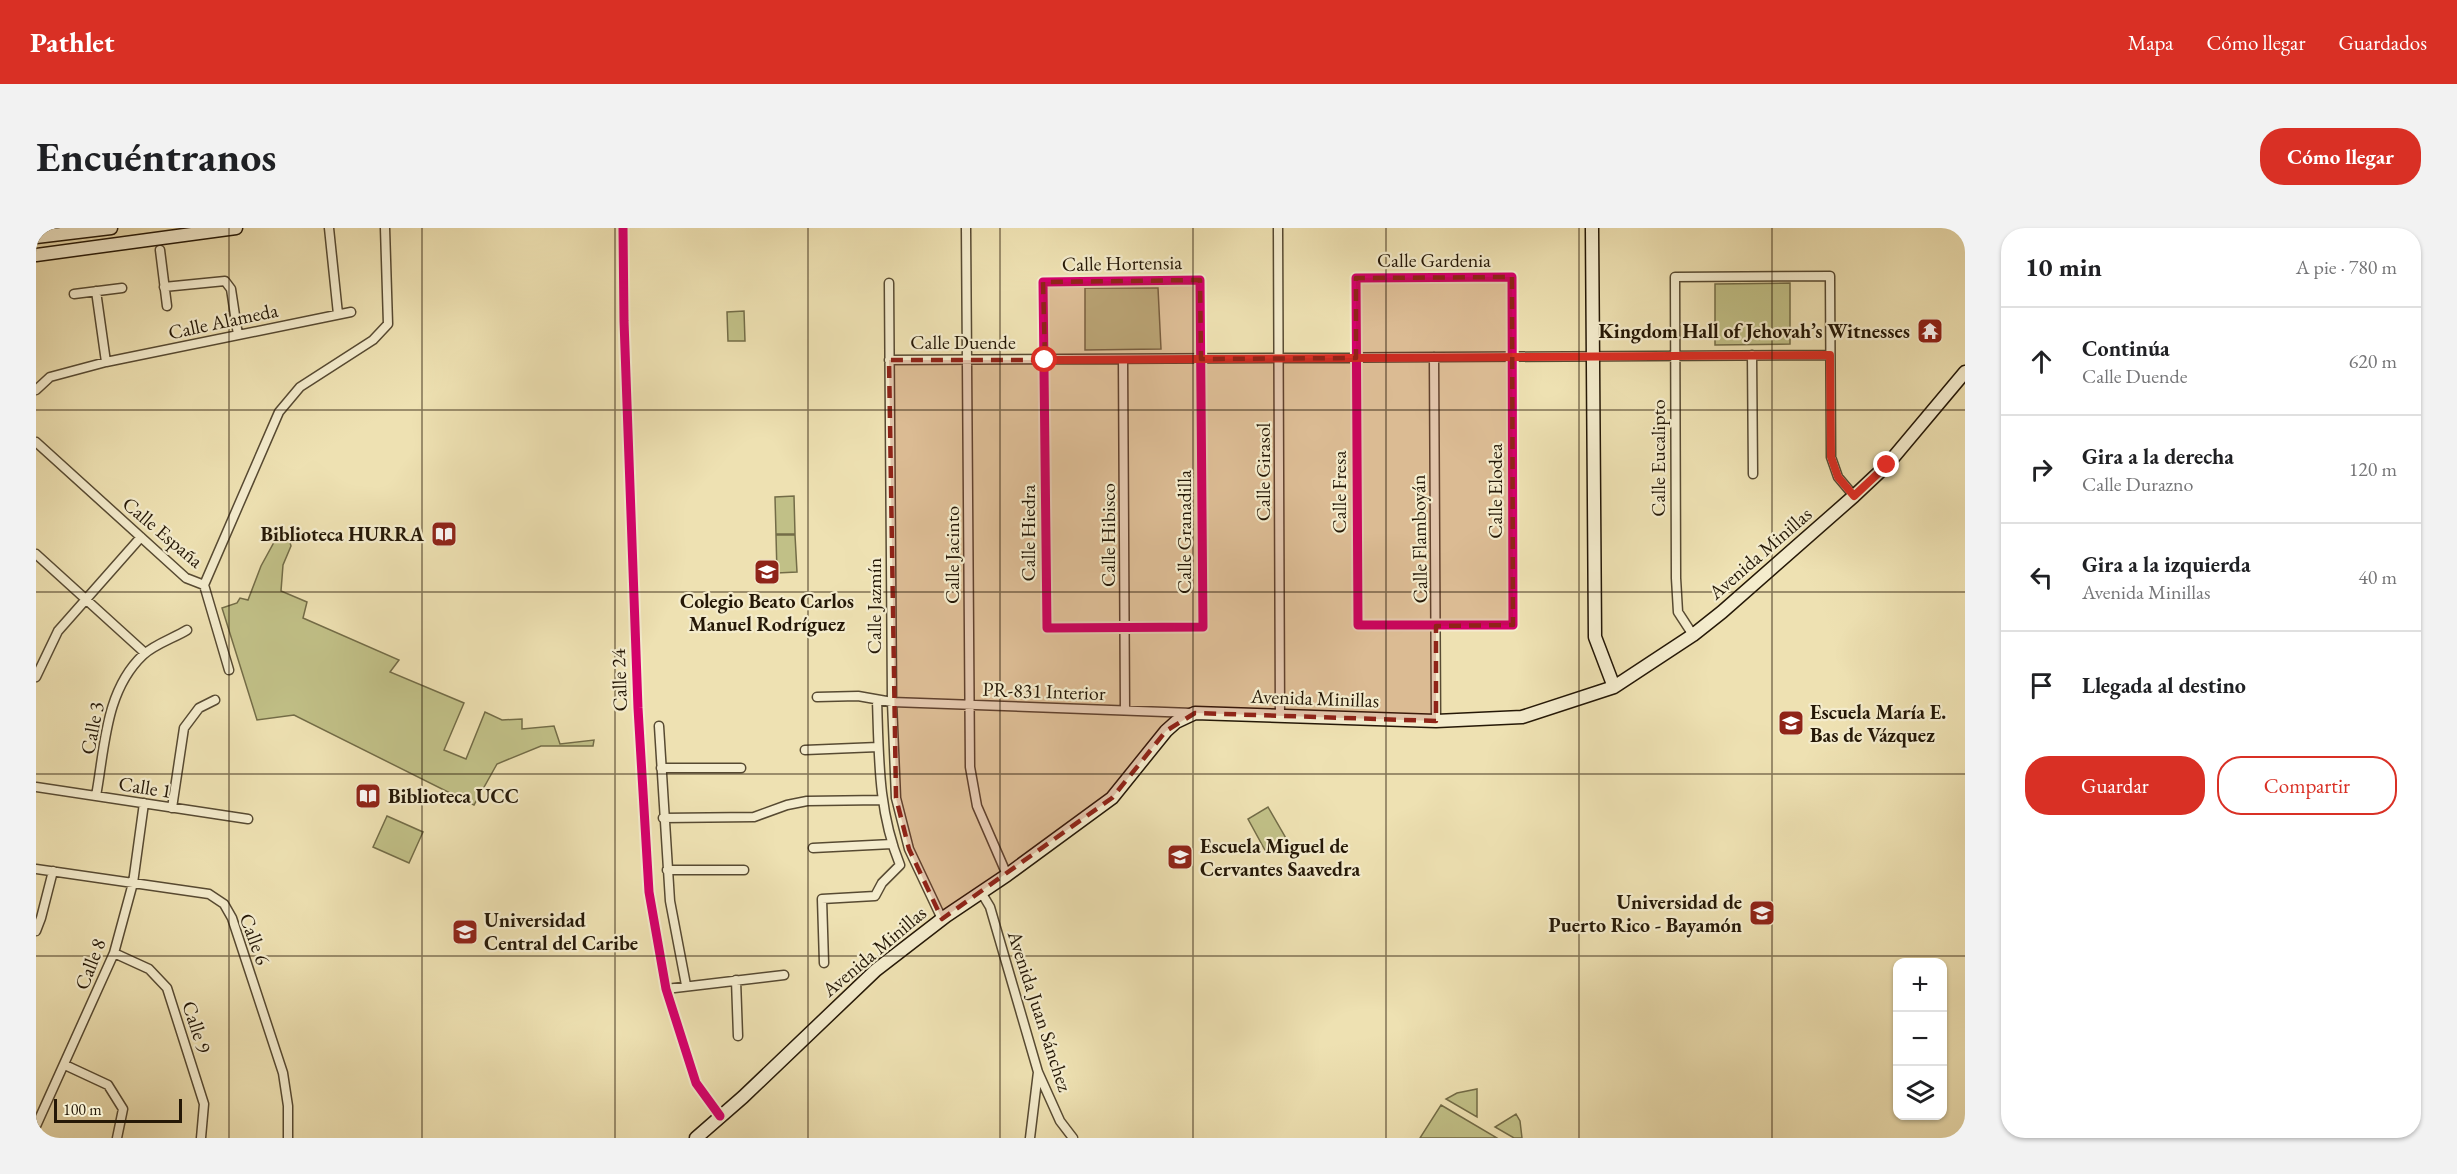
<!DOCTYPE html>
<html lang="es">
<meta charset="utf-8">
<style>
:root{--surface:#fff;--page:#f2f2f2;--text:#202124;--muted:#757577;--line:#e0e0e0;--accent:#d93025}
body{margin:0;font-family:"EB Garamond",serif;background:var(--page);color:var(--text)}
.controls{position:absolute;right:18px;bottom:18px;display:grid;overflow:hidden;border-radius:12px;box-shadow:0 2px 4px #0004}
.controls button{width:54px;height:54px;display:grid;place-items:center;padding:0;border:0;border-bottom:2px solid var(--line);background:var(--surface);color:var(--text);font:30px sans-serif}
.scale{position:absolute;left:18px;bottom:15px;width:128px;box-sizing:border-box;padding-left:6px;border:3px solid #251807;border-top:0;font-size:16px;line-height:21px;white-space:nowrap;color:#251807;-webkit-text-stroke:4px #f4eccd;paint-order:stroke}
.stop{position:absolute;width:18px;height:18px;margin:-14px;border:4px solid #d93025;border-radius:50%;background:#fff}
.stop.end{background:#d93025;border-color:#fff;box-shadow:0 2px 6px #0008}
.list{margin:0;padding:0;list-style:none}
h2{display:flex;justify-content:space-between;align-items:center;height:78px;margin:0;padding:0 24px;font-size:26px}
h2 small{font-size:20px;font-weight:400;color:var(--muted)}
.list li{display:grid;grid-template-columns:39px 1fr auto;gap:18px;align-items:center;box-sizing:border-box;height:108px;padding:0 24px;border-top:2px solid var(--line)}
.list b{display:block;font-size:22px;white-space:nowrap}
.list p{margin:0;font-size:20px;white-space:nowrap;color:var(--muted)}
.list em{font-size:20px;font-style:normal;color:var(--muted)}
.actions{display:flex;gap:12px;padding:18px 24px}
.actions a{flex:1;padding:14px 0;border:2px solid var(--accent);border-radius:24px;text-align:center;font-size:21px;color:var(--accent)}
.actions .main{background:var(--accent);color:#fff}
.icon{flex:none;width:33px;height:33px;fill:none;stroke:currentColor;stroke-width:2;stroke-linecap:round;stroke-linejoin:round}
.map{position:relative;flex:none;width:1929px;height:910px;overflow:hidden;border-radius:24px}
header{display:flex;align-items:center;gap:36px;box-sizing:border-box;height:84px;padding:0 30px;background:var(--accent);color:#fff}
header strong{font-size:28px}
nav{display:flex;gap:33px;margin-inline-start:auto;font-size:21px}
.intro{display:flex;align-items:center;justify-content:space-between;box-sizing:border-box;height:144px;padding:0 36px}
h1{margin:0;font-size:42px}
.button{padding:15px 27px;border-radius:24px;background:var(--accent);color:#fff;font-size:21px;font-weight:700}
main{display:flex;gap:36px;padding:0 36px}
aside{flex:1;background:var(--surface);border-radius:24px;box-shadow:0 2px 4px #0004}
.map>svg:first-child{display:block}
</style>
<header>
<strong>Pathlet</strong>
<nav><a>Mapa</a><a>Cómo llegar</a><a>Guardados</a></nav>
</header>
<div class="intro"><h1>Encuéntranos</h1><a class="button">Cómo llegar</a></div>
<main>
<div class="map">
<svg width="1929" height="910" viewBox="0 0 1929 910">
<rect width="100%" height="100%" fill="#eee1b2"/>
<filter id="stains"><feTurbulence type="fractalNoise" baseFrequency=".00333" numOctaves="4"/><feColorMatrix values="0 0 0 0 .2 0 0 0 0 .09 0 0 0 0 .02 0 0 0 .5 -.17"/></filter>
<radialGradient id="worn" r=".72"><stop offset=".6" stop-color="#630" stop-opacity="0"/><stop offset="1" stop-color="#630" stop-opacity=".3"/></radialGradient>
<path fill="#c1c087" stroke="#736c47" stroke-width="1.5" d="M1754,55V116L1679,117V56Z
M1049,60H1122L1125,121L1049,122Z
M708,83L709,113H692L691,84Z
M758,268L759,306H740L739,269Z
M242,307L253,311L255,318L247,337L245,363L271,374L267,390L363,432L354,444L428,475L408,522L430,531L449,484L466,492L486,491V501L518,498L524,516L558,512L557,518H505L461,536L438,577L258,487L221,492L186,380L201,375L204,370L212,372L225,338Z
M740,307H759L761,344L741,345Z
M1232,579L1251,612L1230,624L1212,591Z
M351,588L387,604L373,635L337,619Z
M1441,861V889L1410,871L1421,865Z
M1405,877L1461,910H1384Z
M1480,886L1484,893L1486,910H1478L1459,899Z"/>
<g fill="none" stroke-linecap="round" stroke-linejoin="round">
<g stroke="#574a32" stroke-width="11">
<path id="street" d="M293,0L302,86
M587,0L588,93L602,480L613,664L630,761L660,855L684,888
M930,0L934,539L941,578L971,647
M1242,0L1244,489
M124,22L131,78
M1476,49L1477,397H1322L1320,50Z
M1164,52L1167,399L1011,400L1007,54Z
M853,55L856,474L860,570L873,621L906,691
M128,59L189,53L195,61L202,107
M60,63L70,134
M38,66L86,60
M1716,127L1717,246
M1398,129L1400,493
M1087,131L1089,482
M853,132L1794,127
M0,162L14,149L70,134L315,84
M0,214L150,350L168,357L193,442
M0,326L109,425
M168,357L243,184L264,159L337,112L352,96L349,0
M1657,407L1642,384L1640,350L1639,49L1794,48L1795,229L1802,249L1818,268
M0,449L22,403L105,309
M781,469L822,468L856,474L1156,485
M623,498L634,673L650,757
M769,522L842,519
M625,540H705
M0,559L212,591
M60,568C69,519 69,463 107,427C119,416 138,410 151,402
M136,580L148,500L163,480L179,472
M627,590L718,589L751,577L771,573L846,572
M777,620L856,616
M0,641L173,666L188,676L196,690L247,845L252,878V910
M631,642H708
M945,664L954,679L1002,844L1024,893L1037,910
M0,703L5,690L17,643
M78,725L113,741L131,760L168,876L165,910
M788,735L786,671L839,668L846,655L864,637C842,583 843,530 841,472
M700,752L702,808
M630,761L748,747
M29,837L72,857L87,881L81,910
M0,898L78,725L97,655L108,575
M994,910L1002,844"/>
</g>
<g stroke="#251807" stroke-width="15">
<path id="secondary" d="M1556,0L1559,409L1578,459
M0,9L75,0
M0,27L200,0
M660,910L707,869L840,742L910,688L971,647L1076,570L1130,503L1140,494L1159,485L1400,493L1486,489L1578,459L1657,407L1686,384L1818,268L1851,237L1929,144"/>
</g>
<use href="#street" stroke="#f4eccd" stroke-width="8"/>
<use href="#secondary" stroke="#f4eccd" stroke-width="12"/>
<g stroke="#f4eccd" stroke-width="13">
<path id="cycleway" d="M587,0L588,93L602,480L613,664L630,761L660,855L684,888
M1476,49L1477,397H1322L1320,50Z
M1164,52L1167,399L1011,400L1007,54Z"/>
</g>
<use href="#cycleway" stroke="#d6006c" stroke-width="9"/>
</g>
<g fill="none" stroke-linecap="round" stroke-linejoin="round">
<path stroke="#d93025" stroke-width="8" d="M1009,132L1794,127L1795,229L1802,249L1818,268L1851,237"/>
</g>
<path fill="#8f2418" fill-opacity="0.2" stroke="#8f2418" stroke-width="4.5" stroke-dasharray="12 8" stroke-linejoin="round" d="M1476,49L1477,397L1400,398V493L1159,485L1130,503L1076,570L906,691L873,621L860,570L853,132H1009L1007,54L1164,52L1165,131L1320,130V50Z"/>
<path fill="none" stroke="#251807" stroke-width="1.5" stroke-opacity="0.55" d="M193,0V910M386,0V910M579,0V910M772,0V910M964,0V910M1157,0V910M1350,0V910M1543,0V910M1736,0V910M0,182H1929M0,364H1929M0,546H1929M0,728H1929"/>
<defs>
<g id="temple-square" transform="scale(1.35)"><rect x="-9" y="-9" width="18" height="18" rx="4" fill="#8f2418" stroke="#f4eccd"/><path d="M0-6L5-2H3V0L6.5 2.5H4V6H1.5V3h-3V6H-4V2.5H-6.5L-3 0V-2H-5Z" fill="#fff"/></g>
<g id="library-square" transform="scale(1.35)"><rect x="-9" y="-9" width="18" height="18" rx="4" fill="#8f2418" stroke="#f4eccd"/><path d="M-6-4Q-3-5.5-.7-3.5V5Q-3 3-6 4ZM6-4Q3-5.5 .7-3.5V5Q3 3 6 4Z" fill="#fff"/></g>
<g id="university-square" transform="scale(1.35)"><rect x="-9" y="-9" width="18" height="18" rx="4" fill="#8f2418" stroke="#f4eccd"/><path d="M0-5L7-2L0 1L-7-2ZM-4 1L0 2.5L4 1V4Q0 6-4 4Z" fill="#fff"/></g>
<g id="school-square" transform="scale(1.35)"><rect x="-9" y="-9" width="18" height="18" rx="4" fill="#8f2418" stroke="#f4eccd"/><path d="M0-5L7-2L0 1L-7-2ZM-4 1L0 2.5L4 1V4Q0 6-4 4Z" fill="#fff"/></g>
</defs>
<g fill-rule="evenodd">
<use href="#temple-square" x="1894" y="103"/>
<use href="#library-square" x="408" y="306"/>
<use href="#university-square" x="731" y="344"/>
<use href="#school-square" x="1755" y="495"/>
<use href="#library-square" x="332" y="568"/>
<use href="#school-square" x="1144" y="629"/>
<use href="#university-square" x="1726" y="685"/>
<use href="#university-square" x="429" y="704"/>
</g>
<g text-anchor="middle" stroke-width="4.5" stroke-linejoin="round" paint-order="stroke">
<g font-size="20" fill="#251807" stroke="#f4eccd">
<text x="1398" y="39">Calle Gardenia</text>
<text transform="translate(1086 35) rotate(-1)" y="7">Calle Hortensia</text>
<text transform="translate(187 93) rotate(-12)" y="7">Calle Alameda</text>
<text x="927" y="121">Calle Duende</text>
<text transform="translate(1622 230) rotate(-90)" y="7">Calle Eucalipto</text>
<text transform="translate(1227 244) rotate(-90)" y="7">Calle Girasol</text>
<text transform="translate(1459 263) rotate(-90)" y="7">Calle Elodea</text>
<text transform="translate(1303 264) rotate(-90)" y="7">Calle Fresa</text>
<text transform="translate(127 304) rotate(40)" y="7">Calle España</text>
<text transform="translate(1148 304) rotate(-90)" y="7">Calle Granadilla</text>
<text transform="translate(992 305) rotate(-90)" y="7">Calle Hiedra</text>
<text transform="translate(1072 307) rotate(-90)" y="7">Calle Hibisco</text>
<text transform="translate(1383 311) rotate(-91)" y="7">Calle Flamboyán</text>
<text transform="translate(1724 325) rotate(-41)" y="7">Avenida Minillas</text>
<text transform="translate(916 327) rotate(-90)" y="7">Calle Jacinto</text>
<text transform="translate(838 378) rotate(-90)" y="7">Calle Jazmín</text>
<text transform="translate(583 452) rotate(-92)" y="7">Calle 24</text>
<text transform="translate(1008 463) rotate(2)" y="7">PR-831 Interior</text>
<text transform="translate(1279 470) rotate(2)" y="7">Avenida Minillas</text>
<text transform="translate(56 500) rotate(-79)" y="7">Calle 3</text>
<text transform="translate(109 559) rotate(9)" y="7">Calle 1</text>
<text transform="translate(219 711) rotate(70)" y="7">Calle 6</text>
<text transform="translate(838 723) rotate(-40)" y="7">Avenida Minillas</text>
<text transform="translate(54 736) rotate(-69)" y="7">Calle 8</text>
<text transform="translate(1004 783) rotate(72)" y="7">Avenida Juan Sánchez</text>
<text transform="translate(161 799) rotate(72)" y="7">Calle 9</text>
</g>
<g font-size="20" font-weight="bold" fill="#251807" stroke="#f4eccd" text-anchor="start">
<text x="1874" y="110" text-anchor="end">Kingdom Hall of Jehovah’s Witnesses</text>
<text x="388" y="313" text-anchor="end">Biblioteca HURRA</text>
<text x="731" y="380" text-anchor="middle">Colegio Beato Carlos<tspan x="731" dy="23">Manuel Rodríguez</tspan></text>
<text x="1774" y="491">Escuela María E.<tspan x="1774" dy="23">Bas de Vázquez</tspan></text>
<text x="352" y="575">Biblioteca UCC</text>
<text x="1164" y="625">Escuela Miguel de<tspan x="1164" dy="23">Cervantes Saavedra</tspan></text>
<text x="1706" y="681" text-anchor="end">Universidad de<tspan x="1706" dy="23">Puerto Rico - Bayamón</tspan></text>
<text x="448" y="699">Universidad<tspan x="448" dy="23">Central del Caribe</tspan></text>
</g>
</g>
<rect width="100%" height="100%" filter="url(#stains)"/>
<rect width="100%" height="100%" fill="url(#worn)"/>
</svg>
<div class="controls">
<button>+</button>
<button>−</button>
<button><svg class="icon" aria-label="layers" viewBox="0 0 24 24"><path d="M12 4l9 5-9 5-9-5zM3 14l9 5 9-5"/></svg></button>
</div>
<div class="scale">100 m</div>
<div class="stop" style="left:1009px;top:132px"></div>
<div class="stop end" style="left:1851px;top:237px"></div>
</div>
<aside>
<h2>10 min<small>A pie · 780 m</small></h2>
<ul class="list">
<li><svg class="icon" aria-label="ahead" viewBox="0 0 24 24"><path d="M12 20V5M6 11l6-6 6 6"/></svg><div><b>Continúa</b><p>Calle Duende</p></div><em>620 m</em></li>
<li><svg class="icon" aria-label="right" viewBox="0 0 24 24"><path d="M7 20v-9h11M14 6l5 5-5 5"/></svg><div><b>Gira a la derecha</b><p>Calle Durazno</p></div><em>120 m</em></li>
<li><svg class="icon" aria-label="left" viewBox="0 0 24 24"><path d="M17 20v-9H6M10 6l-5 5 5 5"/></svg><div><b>Gira a la izquierda</b><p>Avenida Minillas</p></div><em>40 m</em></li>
<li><svg class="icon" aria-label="arrive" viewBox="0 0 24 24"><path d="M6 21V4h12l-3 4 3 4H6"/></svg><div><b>Llegada al destino</b></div></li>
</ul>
<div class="actions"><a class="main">Guardar</a><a>Compartir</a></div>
</aside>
</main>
